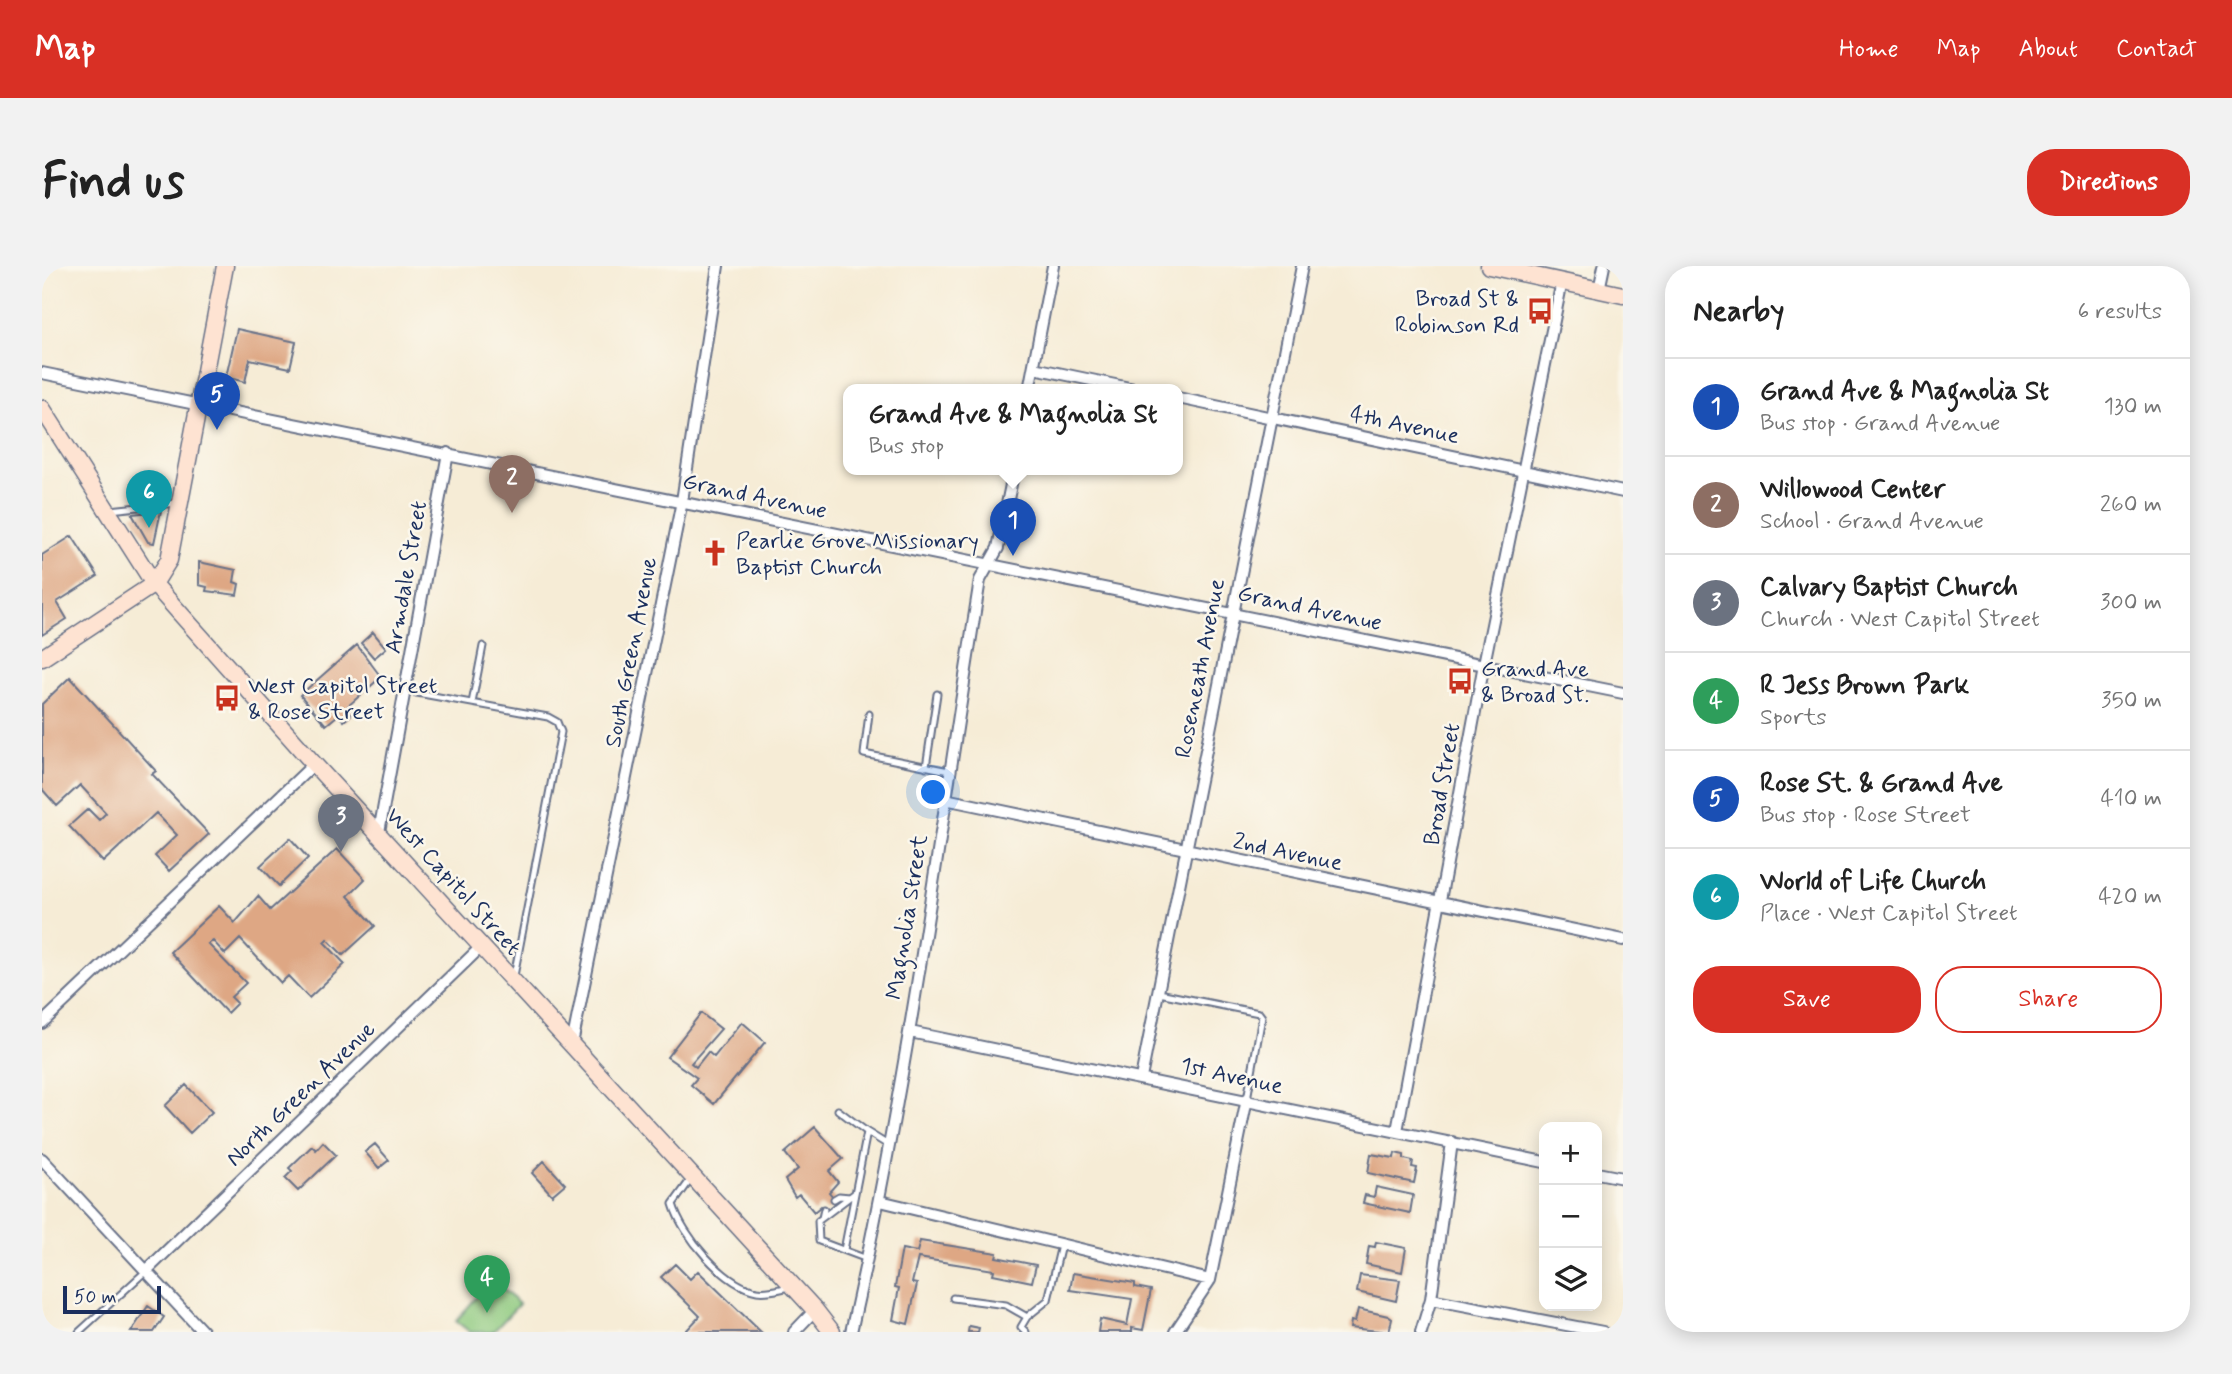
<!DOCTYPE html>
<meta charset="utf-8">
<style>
:root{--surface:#fff;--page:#f2f2f2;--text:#222;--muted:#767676;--line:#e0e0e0;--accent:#d93025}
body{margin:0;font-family:Mynerve,sans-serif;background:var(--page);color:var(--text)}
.controls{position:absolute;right:21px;bottom:21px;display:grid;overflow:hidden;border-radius:14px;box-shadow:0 4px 18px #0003}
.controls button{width:63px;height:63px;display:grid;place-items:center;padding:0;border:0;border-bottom:2px solid var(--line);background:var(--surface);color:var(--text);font:35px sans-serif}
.scale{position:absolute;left:21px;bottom:18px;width:98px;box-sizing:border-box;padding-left:7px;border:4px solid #1b2f5e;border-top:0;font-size:19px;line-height:24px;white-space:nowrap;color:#1b2f5e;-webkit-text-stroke:5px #fbf7ec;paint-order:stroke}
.you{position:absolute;left:892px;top:527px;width:24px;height:24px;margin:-18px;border:5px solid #fff;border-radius:50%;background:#1a73e8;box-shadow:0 0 0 10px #1a73e833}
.badge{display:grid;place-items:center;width:46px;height:46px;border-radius:50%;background:var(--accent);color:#fff;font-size:23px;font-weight:700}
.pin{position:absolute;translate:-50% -58px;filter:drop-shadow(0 2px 4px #0008)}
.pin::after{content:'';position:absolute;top:37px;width:24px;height:21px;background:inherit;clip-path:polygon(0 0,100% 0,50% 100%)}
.popup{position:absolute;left:801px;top:118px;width:340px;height:91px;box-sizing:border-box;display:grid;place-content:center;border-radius:14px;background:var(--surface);filter:drop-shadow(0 2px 5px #0005);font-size:23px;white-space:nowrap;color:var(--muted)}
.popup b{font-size:26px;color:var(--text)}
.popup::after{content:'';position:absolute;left:50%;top:100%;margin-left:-14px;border:14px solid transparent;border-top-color:var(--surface)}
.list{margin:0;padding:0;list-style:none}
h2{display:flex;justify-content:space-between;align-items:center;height:91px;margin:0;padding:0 28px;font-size:30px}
h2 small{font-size:23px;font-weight:400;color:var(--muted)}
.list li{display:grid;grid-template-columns:46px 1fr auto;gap:21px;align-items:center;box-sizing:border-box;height:98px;padding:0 28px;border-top:2px solid var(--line)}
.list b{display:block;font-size:26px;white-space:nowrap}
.list p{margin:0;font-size:23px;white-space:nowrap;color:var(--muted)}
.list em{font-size:23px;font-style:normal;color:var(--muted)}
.actions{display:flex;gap:14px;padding:21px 28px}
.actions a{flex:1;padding:16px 0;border:2px solid var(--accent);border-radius:28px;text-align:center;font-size:24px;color:var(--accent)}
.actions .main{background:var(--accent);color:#fff}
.icon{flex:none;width:38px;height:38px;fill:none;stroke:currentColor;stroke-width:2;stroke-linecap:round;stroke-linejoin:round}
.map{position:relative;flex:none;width:1581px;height:1066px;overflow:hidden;border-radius:28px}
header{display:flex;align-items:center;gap:42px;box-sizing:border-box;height:98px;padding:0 35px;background:var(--accent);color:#fff}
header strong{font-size:33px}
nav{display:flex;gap:38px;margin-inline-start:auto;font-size:24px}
.intro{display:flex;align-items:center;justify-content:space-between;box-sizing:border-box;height:168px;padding:0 42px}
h1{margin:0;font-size:49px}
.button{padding:18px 32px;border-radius:28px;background:var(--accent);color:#fff;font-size:24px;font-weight:700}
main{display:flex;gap:42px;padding:0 42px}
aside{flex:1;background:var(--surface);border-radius:28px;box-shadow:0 4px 18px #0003}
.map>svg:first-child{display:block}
</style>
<header>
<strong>Map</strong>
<nav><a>Home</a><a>Map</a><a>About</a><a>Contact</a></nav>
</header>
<div class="intro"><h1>Find us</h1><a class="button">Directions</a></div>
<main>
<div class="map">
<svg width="1581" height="1066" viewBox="0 0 1581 1066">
<rect width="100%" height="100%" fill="#fbf7ec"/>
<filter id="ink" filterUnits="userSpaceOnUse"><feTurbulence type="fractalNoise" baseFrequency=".0143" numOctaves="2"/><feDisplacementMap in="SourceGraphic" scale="14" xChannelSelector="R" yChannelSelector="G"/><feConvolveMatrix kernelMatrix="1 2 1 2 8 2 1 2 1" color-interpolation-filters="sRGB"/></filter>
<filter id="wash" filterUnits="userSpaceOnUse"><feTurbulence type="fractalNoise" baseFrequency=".00686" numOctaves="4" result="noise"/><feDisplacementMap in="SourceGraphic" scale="28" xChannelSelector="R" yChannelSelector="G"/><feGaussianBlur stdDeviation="1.57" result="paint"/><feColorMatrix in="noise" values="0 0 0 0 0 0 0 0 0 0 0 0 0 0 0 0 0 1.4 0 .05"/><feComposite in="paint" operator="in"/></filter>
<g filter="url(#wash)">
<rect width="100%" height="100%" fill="#f6ecd6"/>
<path fill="#8dc97e" stroke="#547c6e" stroke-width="2" d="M450,1013L477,1038L451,1066H428L414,1055Z"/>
<g id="blocks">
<path fill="#dea784" d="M195,63L254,76L248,102L208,93L203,116L184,111Z
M119,245L112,277L106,276L90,248Z
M30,270L56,310L15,336L25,353L0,369V289Z
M157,296L194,304L192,316L197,318L195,329L164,325L165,321L157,319Z
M331,366L344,382L332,392L319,377Z
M315,379L339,411L306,440L312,446L302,455L296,449L284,459L258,429Z
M28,411L114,505L110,508L167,568L127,605L113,590L135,569L114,547L61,596L27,560L46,543L57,554L64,547L38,519L15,540L0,523V438Z
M248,572L266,592L237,620L218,600Z
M295,583L323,613L306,630L333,660L301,689L285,673L282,676L303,698L267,732L246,710L239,717L198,673L183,688L171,675L166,678L204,717L189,731L195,737L185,747L128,686L177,640L193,657L216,630L228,644Z
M659,747L679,763L649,797L654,801L666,786L672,791L700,756L723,776L672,838L649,819L655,812L625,791Z
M144,819L170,846L148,867L123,840Z
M773,861L801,893L787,905L796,916L787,926L795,936L785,945L779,940L772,946L757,928L753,931L743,914L756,903L743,887Z
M281,876L294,889L256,925L243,912L250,905L247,902L270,880L274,884Z
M333,878L347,894L337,902L323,886Z
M1353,887L1362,889V893L1371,895L1370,901L1375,902L1372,917L1326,907L1329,888L1352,892Z
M502,895L523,918L510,929L490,907Z
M1334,921L1371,929L1368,947L1321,937L1323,929L1332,931Z
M878,975L955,987L954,991L994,999L990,1016L951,1008L952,1004L876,992L870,1017L875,1018L866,1058L851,1054L857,1022L853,1021L860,983L875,986Z
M1334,976L1364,982L1360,1006L1324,998L1327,980L1333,981Z
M633,998L648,1013L656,1005L719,1066H643L658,1050L619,1011Z
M1031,1007L1093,1017V1021L1109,1024L1101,1064L1090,1062V1066H1056L1058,1053L1085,1059L1090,1033L1028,1024Z
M1318,1009L1358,1014L1354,1035L1315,1026Z
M106,1040L122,1051L112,1066H89Z
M1316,1043L1346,1050L1350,1053L1347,1066L1308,1062L1309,1055L1313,1056Z
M927,1060L937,1062L936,1066H926Z"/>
</g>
</g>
<g filter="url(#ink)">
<use href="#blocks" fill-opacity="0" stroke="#687188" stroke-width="2"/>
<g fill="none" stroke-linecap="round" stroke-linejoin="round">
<g stroke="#687188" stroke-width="9">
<path id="lane" d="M68,244L135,237
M364,425L506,451L515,456L519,466L472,710
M430,437L441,380
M827,448L822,488L907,505
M884,501L895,428
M1117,727L1217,747L1220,751L1205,833
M796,844L825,866L802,984
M825,866L846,879
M649,913L631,938C640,969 682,1019 715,1025C726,1027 737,1023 748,1021
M813,927L776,955L777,975L825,993
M792,933L797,930L808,931
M780,952L782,943
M911,1032L964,1039L985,1051
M37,1066L104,1005
M984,1066L979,1061L985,1051L1006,1034L1019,979"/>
</g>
<g stroke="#687188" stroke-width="14">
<path id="street" d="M1557,24L1562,0
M992,102L1097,124
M0,107L1581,427
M987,124L1011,0
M1136,132L1581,226
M903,533L1581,674
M337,566L406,187
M0,757L272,498
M868,766L1502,896
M530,778L640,235L676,0
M1099,812L1260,0
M1355,865L1442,398L1520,15
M0,893L161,1066
M1555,907L1581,912
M838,935L1168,1014
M104,1005L440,680
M1389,1033L1561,1066
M752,1066L773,1044
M809,1066C865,818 898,565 938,314L956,282L972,204
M1133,1066L1168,1014L1205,833
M1379,1066L1389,1033L1410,876"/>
</g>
<g stroke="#687188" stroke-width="19">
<path id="secondary" d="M1447,0L1581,29
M0,142L112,318L272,498L773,1044L790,1066
M0,392L112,318L127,294L183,0"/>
</g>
<use href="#lane" stroke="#fff" stroke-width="5"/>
<use href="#street" stroke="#fff" stroke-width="10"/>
<use href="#secondary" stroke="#fee3d2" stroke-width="16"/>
</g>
</g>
<defs>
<g id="bus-bare" transform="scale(2.1)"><path d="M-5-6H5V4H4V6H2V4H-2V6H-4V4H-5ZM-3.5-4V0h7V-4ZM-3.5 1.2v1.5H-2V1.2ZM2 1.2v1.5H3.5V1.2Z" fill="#c8321e" stroke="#fbf7ec" stroke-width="2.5" paint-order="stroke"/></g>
<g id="church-bare" transform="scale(2.1)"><path d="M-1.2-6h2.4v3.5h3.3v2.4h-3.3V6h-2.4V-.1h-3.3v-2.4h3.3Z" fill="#c8321e" stroke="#fbf7ec" stroke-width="2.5" paint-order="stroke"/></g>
</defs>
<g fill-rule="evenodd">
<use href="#bus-bare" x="1498" y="45"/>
<use href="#church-bare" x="673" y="287"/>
<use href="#bus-bare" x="1418" y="415"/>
<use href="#bus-bare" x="185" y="432"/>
</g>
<g text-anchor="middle" stroke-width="5" stroke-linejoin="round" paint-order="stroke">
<g font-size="23" fill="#1b2f5e" stroke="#fbf7ec" text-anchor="start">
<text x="1477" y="40" text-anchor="end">Broad St &amp;<tspan x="1477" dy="26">Robinson Rd</tspan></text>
<text x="694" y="282">Pearlie Grove Missionary<tspan x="694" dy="26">Baptist Church</tspan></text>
<text x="1439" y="410">Grand Ave<tspan x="1439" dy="26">&amp; Broad St.</tspan></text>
<text x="206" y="427">West Capitol Street<tspan x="206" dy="26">&amp; Rose Street</tspan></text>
</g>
<g font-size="23" fill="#1b2f5e" stroke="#fbf7ec">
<text transform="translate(1363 158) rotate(12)" y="8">4th Avenue</text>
<text transform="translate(713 229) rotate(12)" y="8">Grand Avenue</text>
<text transform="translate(363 311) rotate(-80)" y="8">Armdale Street</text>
<text transform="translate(1268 341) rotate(12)" y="8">Grand Avenue</text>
<text transform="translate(588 386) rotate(-79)" y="8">South Green Avenue</text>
<text transform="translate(1157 402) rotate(-79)" y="8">Roseneath Avenue</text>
<text transform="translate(1399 518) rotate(-80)" y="8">Broad Street</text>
<text transform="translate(1246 585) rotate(12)" y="8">2nd Avenue</text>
<text transform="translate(412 615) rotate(48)" y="8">West Capitol Street</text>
<text transform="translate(864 651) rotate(-81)" y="8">Magnolia Street</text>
<text transform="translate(1190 809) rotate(12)" y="8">1st Avenue</text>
<text transform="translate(258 827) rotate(-44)" y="8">North Green Avenue</text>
</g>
</g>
</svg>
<div class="controls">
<button>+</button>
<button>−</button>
<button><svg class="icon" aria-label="layers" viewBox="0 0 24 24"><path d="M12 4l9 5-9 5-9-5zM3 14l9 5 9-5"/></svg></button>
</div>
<div class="scale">50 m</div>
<div class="you"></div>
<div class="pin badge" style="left:971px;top:290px;background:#1a4fb4">1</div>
<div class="popup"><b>Grand Ave &amp; Magnolia St</b>Bus stop</div>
<div class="pin badge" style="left:470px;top:247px;background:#8d6e63">2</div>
<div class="pin badge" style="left:299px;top:586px;background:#6b7280">3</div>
<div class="pin badge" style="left:445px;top:1047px;background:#2e9e5b">4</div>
<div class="pin badge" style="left:175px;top:164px;background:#1a4fb4">5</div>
<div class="pin badge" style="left:107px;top:262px;background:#0f9aa8">6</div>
</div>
<aside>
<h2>Nearby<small>6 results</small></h2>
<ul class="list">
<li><span class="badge" style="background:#1a4fb4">1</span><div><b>Grand Ave &amp; Magnolia St</b><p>Bus stop · Grand Avenue</p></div><em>130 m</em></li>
<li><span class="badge" style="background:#8d6e63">2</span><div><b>Willowood Center</b><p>School · Grand Avenue</p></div><em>260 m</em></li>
<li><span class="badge" style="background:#6b7280">3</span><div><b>Calvary Baptist Church</b><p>Church · West Capitol Street</p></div><em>300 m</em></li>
<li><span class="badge" style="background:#2e9e5b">4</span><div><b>R Jess Brown Park</b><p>Sports</p></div><em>350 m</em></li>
<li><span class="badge" style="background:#1a4fb4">5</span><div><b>Rose St. &amp; Grand Ave</b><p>Bus stop · Rose Street</p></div><em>410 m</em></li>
<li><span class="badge" style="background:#0f9aa8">6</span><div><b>World of Life Church</b><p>Place · West Capitol Street</p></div><em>420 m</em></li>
</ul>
<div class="actions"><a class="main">Save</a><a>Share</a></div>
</aside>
</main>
